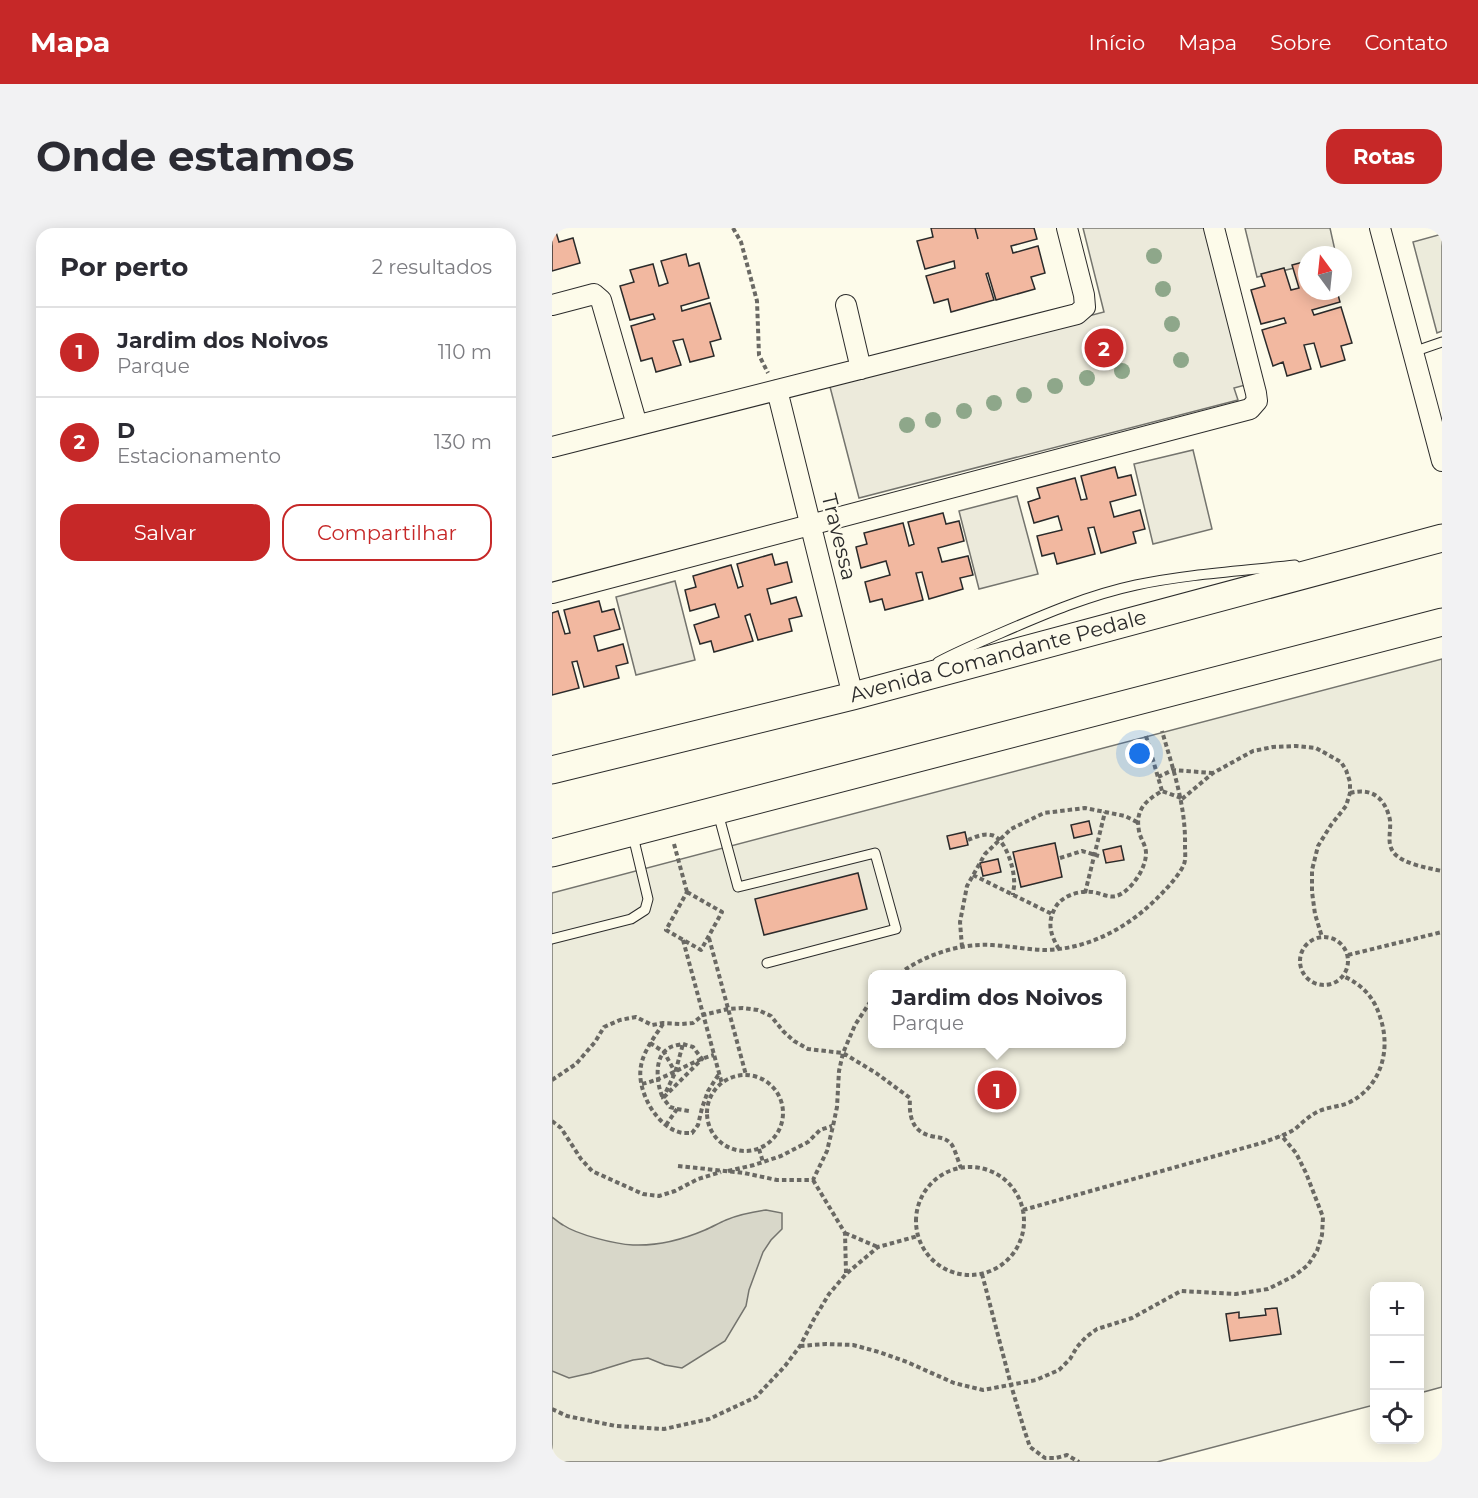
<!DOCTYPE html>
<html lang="pt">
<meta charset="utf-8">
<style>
:root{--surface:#fff;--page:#f2f2f3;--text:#2b2b33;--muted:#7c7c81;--line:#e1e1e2;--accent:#c62828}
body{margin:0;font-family:Montserrat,sans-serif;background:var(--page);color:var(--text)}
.controls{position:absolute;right:18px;bottom:18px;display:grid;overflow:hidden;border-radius:12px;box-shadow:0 3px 15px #0003}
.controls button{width:54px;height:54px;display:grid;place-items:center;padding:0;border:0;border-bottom:2px solid var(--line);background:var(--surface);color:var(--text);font:30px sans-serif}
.compass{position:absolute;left:746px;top:18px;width:54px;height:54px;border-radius:50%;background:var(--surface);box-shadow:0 3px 15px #0003;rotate:345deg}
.you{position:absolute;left:588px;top:526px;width:21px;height:21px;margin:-15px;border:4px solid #fff;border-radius:50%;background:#1a73e8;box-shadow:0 0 0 9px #1a73e833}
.badge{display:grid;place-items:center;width:39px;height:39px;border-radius:50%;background:var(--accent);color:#fff;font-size:20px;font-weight:700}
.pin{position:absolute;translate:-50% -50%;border:3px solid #fff;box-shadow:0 2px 6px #0006}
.popup{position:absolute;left:316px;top:742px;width:258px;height:78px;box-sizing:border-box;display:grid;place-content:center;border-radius:12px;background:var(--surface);filter:drop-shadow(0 2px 4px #0005);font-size:20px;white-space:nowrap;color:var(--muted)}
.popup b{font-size:22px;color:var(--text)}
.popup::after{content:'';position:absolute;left:50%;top:100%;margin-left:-12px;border:12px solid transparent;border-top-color:var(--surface)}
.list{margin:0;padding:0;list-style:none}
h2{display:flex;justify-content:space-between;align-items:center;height:78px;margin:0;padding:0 24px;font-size:26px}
h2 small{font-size:20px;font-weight:400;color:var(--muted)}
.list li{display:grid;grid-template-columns:39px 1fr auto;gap:18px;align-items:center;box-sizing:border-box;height:90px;padding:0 24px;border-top:2px solid var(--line)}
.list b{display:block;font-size:22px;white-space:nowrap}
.list p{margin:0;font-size:20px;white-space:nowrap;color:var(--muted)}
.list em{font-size:20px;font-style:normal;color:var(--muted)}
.actions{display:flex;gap:12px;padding:18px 24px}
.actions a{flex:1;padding:14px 0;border:2px solid var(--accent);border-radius:18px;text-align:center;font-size:21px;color:var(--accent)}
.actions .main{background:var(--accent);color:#fff}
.icon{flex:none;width:33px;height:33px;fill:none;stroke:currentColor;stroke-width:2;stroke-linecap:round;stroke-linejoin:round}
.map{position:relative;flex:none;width:890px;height:1234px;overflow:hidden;border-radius:18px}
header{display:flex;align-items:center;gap:36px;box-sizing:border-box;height:84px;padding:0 30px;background:var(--accent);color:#fff}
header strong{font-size:28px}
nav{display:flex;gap:33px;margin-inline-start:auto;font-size:21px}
.intro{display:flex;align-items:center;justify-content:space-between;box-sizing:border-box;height:144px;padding:0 36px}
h1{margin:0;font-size:42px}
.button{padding:15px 27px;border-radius:18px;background:var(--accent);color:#fff;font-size:21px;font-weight:700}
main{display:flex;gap:36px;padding:0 36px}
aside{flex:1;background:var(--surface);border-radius:18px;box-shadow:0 3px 15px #0003}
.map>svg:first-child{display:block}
</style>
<header>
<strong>Mapa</strong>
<nav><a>Início</a><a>Mapa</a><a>Sobre</a><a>Contato</a></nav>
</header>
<div class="intro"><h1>Onde estamos</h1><a class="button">Rotas</a></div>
<main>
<aside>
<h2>Por perto<small>2 resultados</small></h2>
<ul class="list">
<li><span class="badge">1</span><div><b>Jardim dos Noivos</b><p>Parque</p></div><em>110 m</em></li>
<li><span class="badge">2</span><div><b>D</b><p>Estacionamento</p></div><em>130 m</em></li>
</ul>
<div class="actions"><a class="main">Salvar</a><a>Compartilhar</a></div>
</aside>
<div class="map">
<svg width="890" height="1234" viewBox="0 0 890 1234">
<rect width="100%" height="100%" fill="#fdfbea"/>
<path fill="#ecebdb" stroke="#74746e" stroke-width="1.5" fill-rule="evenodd" d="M890,6V103L885,105L861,14Z
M890,431V1159L868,1165V1058H822V1177L605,1234H0V665ZM320,746H570V816H320Z"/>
<path fill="#eceadb" stroke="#74746e" stroke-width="1.5" d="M531,0H657L697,156L682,160L686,172L307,270L277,155L552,84Z
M693,0H778L784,27H755V37L705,49Z
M641,222L660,301L601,316L582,236Z
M465,268L486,346L427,361L407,283Z
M123,353L143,432L84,447L64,369Z"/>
<path fill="#d8d7c9" stroke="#74746e" stroke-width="1.5" d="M214,982L230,985V1001L219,1012L211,1024L197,1062L194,1078L173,1113L130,1140L113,1137L96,1130L81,1132L39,1145L17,1150L0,1143V989C3,991 7,995 11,997C26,1007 63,1016 81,1017C105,1018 132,1011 153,1002C160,999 167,995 174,992C186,987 200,984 214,982Z"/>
<path fill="#f2b8a0" stroke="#2b2b2b" stroke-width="1.5" d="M379,0H423L426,11L423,0H482L485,11L459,18L461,25L486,18L493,45L479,49L483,61L444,72L436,45L434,46L442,72L399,84L396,71L382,75L374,48L403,40L402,33L373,41L365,13L381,9Z
M4,4L7,14L21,10L28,35L0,43V5Z
M134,26L137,38L147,35L157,70L129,78L130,83L158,75L169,111L158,114L162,128L138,134L131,111L121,113L129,137L104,144L100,130L89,133L79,98L103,91L101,86L78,92L68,58L82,54L78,42L101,36L107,58L116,55L109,33Z
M755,33V63H785L788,74L760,82L762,87L789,79L800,115L789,118L793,132L769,139L762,115L752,117L759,141L735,148L731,134L721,138L710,102L734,95L732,90L709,96L699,62L713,58L709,46L732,40L739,62L747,60L740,37Z
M563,239L566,250L579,247L584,267L558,274L562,289L588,282L593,301L581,304L584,315L549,325L542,299L536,300L543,326L505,336L502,325L490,328L485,308L510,302L506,288L482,295L476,274L488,270L485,260L523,250L529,272L535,271L529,248Z
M391,285L394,296L407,293L412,313L386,320L390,334L416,328L421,347L408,350L411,361L377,371L370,344L364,345L371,372L333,382L330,371L318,374L313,354L338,347L334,333L309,340L304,319L315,316L312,305L351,295L357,318L362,316L356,294Z
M220,326L223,337L235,334L240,354L215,361L219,376L244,369L250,388L237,391L240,403L206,412L198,386L193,388L201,413L162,424L159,413L148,416L142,397L167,389L163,376L138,383L133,362L144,359L141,348L179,337L186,360L191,358L185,336Z
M47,373L50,384L62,381L68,401L42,408L46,423L71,416L76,435L64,438L67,450L32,459L25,433L20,434L27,460L0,467V385L6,383L13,406L18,405L12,382Z
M537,593L540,606L522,610L519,597Z
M413,604L416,617L398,621L395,608Z
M503,615L510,649L469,659L461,624Z
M569,618L572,632L554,635L551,622Z
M446,631L449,644L431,648L428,635Z
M306,645L315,681L212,707L203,671Z
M725,1080L729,1106L678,1113L674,1086L687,1084V1090L714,1087L713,1081Z"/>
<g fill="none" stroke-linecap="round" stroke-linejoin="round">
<g stroke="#2b2b2b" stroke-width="11">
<path id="lane" d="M861,124L890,114
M386,434C407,423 428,414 449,405C493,386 537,367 584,357C636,346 690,343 743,337
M166,585L186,659L323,625L344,701L215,735
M0,711L79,691L93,682L96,671L81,608"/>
</g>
<g stroke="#2b2b2b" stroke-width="22">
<path id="street" d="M828,0L890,233
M0,77L42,66L49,72L85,197
M294,77L309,141
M225,162L301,468
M0,219L525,86L533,79L532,67L515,0
M0,365L698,181L705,173L704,165L662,0"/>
</g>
<g stroke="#2b2b2b" stroke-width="29">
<path id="secondary" d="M0,542L301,468L890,310
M0,625L890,394"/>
</g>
<path stroke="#6a6964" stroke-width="4" stroke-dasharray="4.5 3" stroke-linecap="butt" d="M181,0L189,14L205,73L207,127L216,145
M594,508L610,563
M606,549L621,542L660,545
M798,565C817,560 831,567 837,588C841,600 833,614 842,625C851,636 876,640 890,643
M630,571L661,545L701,523L721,519L744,518L764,520L789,534L794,542L798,554V565L794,578L779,597L766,618L760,642V664L763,686L770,709
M416,612C423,609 432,605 439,607C453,609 462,640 462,652C463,657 461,662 461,667
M122,616L135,664
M508,630L530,623L547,628
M421,647L500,686
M135,664L170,684L149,722L114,702Z
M533,665L553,584
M748 733a24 24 0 1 1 48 0a24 24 0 1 1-48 0Z
M157,710L194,847
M131,712L170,856
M410,719L408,694L415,658L433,626L459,601L492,585L533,580L573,588L587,595
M507,721C499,708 495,696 502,682C508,668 527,662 541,664C553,666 560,673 572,664C583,656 594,639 594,625C594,617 588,610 587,603C583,582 593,573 610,563L629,570
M796,727L890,704
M347,746C372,727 408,715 440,717C459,718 476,722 495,722C542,720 582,696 613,662C619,656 629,644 632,636C634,631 633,624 633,618C634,578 621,541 610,503
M111,796C103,808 91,824 89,838C84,862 105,901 131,905C131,905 140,905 140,905L146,897L150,880L156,863L167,846
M98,815L112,824L123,844
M131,816L141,819L150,831L111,870C105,858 102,833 113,823C118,818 125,817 131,816Z
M155 885a38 38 0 1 1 76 0a38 38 0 1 1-76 0Z
M0,852L24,836L43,814L52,799L68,792L84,789L100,797L111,795L129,796L141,795L151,787L176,781L191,780L206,782L219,788L231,803L242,813L256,821L291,825L324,845L358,870C357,887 359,903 379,908C387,910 394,909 400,917C404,924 406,933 409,940
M90,856C117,850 136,834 162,827
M125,881L137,883
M0,893L9,900L29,931L40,943L91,966L107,968L123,963L146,951L169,944
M114,897L125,881L118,879L111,870L123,845L131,816
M207,921L211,934
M126,938L192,945L225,952H261L275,923L281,898L285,879L287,843L291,825L303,797L320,771
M364 993a54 54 0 1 1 108 0a54 54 0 1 1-108 0Z
M176,943L202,937L229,928L256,914L268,902L280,898
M261,952L293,1005L294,1045
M471,982L713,914C722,910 734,907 743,901C750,895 756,889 765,884C775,879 786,879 796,875C828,860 839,824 829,792C823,770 811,757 791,748
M293,1005L326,1019
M430,1046L459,1157L472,1201L478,1219L493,1230H504L515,1227L527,1234
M248,1118L274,1116L301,1117L327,1124L355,1134L402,1155L431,1162L484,1152L507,1142L518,1131L525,1119L534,1109L545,1101L580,1090L629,1063L684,1066L716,1061L742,1048L756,1037L765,1023L770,1007L771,989L754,945L744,925L729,907
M0,1181L15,1188L64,1198L112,1201L157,1191L204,1169L233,1138L248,1118L262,1091L277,1066L294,1046L326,1019L366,1008"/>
<use href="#lane" stroke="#fdfbea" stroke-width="9"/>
<use href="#street" stroke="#fdfbea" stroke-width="20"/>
<use href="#secondary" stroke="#fdfbea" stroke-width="27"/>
</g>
<g fill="#8ea78a">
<circle cx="602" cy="28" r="8"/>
<circle cx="611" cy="61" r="8"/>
<circle cx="620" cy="96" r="8"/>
<circle cx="629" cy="132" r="8"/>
<circle cx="570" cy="143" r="8"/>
<circle cx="535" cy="150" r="8"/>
<circle cx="503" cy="158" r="8"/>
<circle cx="472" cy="167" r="8"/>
<circle cx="442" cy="175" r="8"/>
<circle cx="412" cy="183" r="8"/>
<circle cx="381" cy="192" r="8"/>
<circle cx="355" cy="197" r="8"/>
</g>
<g text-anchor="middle" stroke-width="4.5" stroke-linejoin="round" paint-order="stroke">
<g font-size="21" fill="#2b2b2b" stroke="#fdfbea">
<text transform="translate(287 309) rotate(76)" y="7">Travessa</text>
<text transform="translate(446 428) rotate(-15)" y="7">Avenida Comandante Pedale</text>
</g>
</g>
</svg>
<div class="controls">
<button>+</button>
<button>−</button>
<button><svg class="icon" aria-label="locate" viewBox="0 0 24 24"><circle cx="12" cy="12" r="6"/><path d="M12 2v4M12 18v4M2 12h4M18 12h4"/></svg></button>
</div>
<svg class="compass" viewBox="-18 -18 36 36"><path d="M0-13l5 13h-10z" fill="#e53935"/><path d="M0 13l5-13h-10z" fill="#7c7c81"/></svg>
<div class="you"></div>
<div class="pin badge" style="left:445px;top:862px">1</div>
<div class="popup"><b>Jardim dos Noivos</b>Parque</div>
<div class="pin badge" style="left:552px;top:120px">2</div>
</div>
</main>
